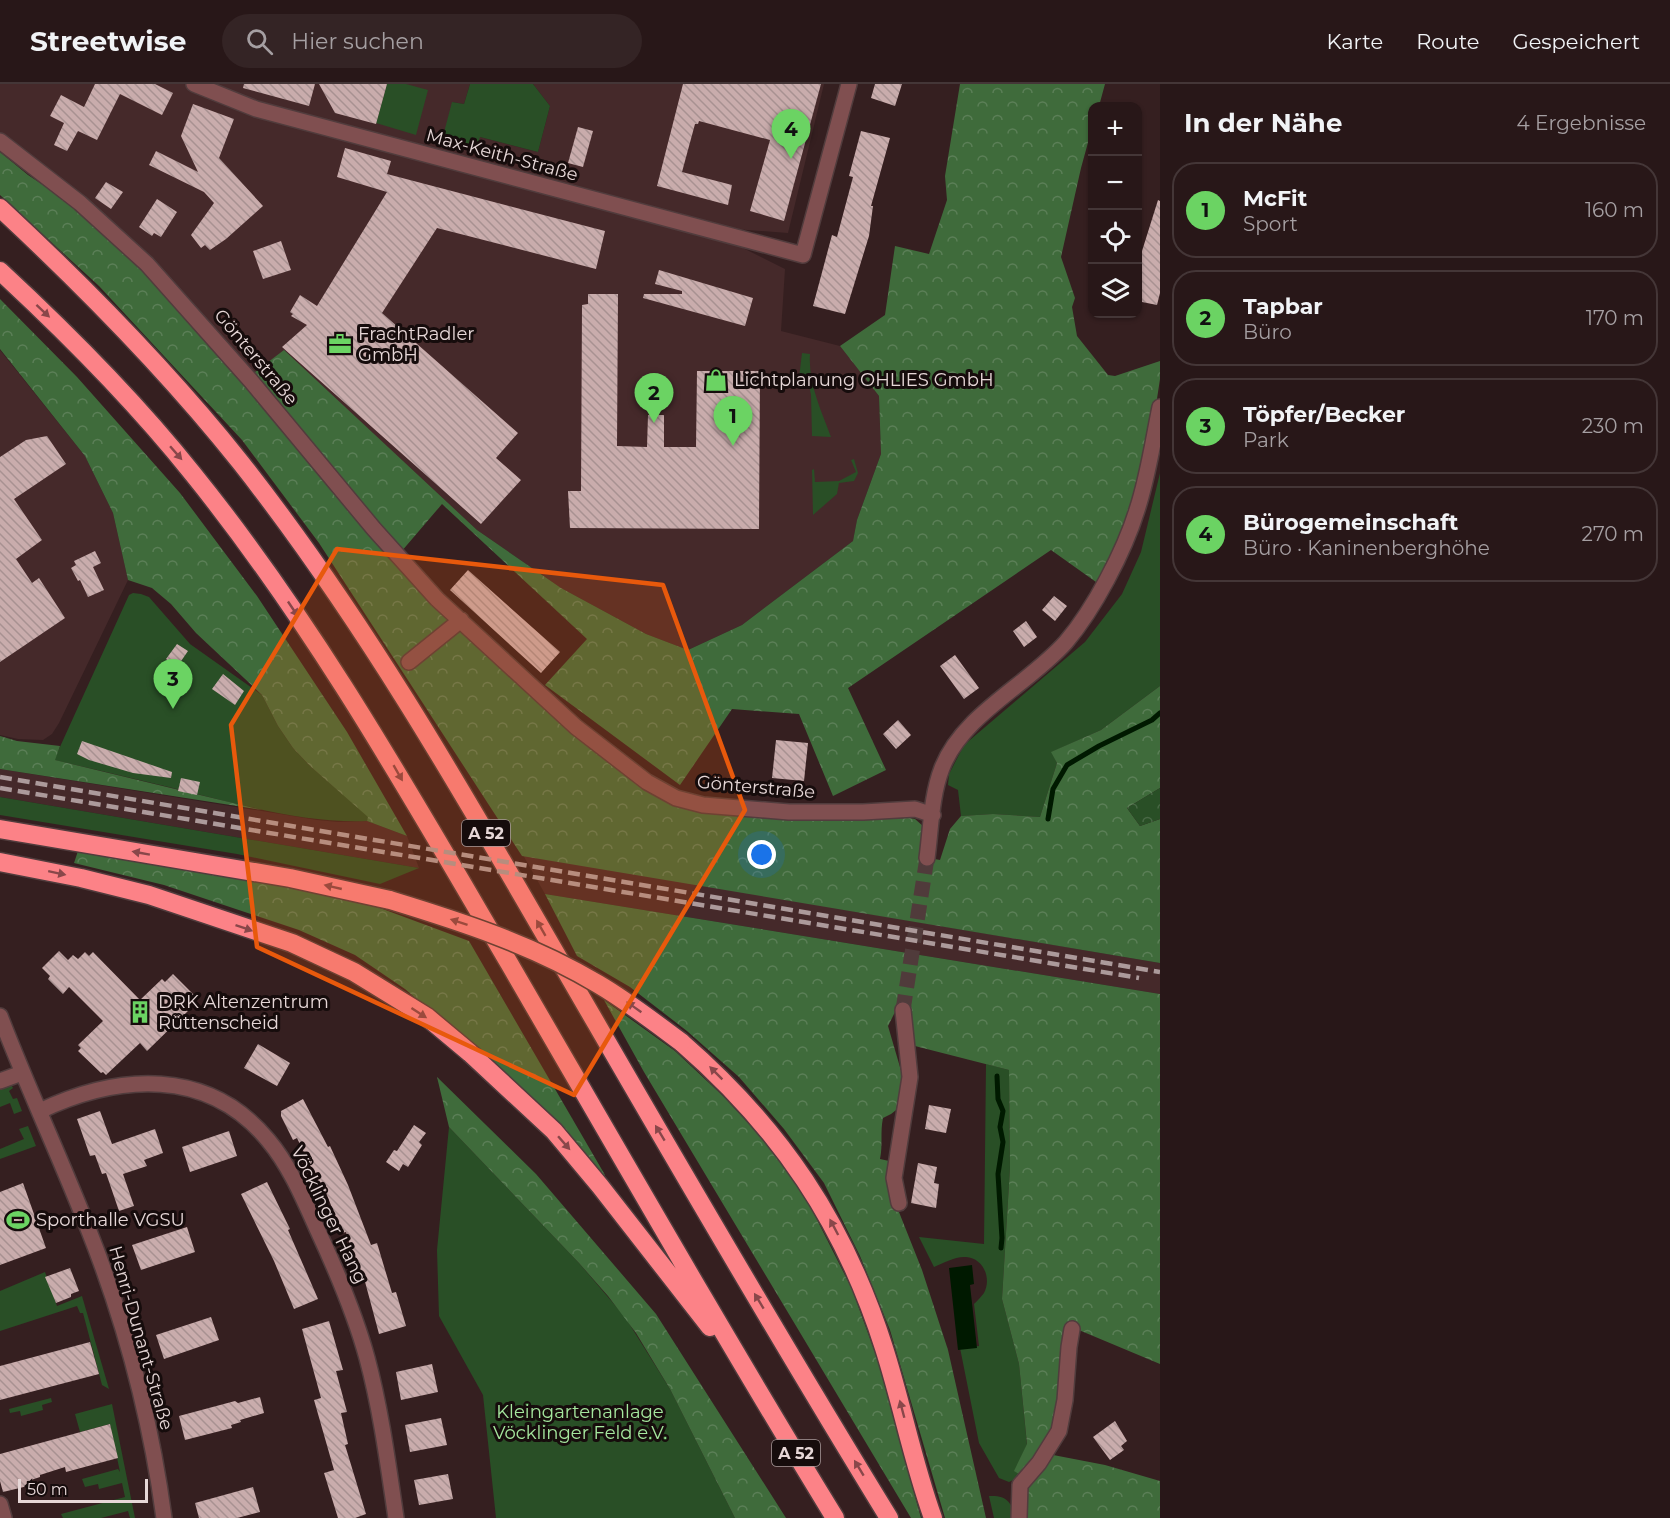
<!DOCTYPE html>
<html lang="de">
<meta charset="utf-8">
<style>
:root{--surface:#281718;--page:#342425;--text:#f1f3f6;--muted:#a59fa2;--line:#443637;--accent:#6bd363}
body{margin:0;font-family:Montserrat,sans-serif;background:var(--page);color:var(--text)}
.controls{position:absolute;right:18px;top:18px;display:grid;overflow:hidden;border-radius:12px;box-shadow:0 2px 4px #0004}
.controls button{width:54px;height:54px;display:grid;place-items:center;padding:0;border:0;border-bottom:2px solid var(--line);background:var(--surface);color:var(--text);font:30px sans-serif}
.scale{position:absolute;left:18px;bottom:15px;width:130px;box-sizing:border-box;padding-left:6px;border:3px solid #e6d7d7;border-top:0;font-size:16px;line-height:21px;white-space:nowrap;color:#e6d7d7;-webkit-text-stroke:4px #160c0c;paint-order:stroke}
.you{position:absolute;left:762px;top:771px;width:21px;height:21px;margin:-15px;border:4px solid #fff;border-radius:50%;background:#1a73e8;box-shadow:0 0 0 9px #1a73e833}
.badge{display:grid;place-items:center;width:39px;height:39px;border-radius:50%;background:var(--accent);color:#111;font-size:20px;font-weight:700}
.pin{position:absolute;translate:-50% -50px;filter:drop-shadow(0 2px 3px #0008)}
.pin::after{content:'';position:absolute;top:32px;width:21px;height:18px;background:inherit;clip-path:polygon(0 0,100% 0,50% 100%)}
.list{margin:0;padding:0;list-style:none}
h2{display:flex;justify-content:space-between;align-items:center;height:78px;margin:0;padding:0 24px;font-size:26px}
h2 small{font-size:20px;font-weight:400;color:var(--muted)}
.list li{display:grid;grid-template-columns:39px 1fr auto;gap:18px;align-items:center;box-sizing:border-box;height:96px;margin:0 12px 12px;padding:0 12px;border:2px solid var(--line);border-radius:24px}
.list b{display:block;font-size:22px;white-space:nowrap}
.list p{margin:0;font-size:20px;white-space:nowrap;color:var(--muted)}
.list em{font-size:20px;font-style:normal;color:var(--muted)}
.icon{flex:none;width:33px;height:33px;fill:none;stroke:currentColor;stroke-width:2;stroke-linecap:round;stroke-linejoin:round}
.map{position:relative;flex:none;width:1160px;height:1434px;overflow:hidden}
header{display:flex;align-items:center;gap:36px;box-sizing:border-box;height:84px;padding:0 30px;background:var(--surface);border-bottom:2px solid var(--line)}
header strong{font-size:28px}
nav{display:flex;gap:33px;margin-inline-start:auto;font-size:21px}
.search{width:420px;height:54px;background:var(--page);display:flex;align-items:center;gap:15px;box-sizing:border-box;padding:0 21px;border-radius:33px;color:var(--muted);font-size:22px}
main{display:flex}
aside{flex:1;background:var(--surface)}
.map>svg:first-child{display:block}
</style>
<header>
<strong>Streetwise</strong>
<div class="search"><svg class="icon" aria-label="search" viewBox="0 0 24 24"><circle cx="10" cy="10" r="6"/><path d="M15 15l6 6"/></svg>Hier suchen</div>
<nav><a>Karte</a><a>Route</a><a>Gespeichert</a></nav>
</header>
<main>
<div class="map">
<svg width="1160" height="1434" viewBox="0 0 1160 1434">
<defs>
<pattern id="forest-crowns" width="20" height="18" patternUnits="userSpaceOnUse" patternTransform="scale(1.5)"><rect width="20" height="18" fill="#3f6b3b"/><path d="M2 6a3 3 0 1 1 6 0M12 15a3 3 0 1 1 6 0" fill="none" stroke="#5b7f57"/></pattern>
<pattern id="park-crowns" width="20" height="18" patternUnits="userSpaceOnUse" patternTransform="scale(1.5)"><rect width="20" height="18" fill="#294f26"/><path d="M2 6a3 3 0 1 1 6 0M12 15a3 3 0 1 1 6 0" fill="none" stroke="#486845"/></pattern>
<pattern id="building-back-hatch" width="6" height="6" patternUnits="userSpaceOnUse" patternTransform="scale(1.5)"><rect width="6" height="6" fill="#c9acac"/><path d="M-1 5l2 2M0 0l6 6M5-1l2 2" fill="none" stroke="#a89191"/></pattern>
</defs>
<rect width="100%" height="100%" fill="#351f20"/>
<path fill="#45292a" d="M0,0H470L464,20L452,18L480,53L538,68L550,22L533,0H824L788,149L707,143V146L785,185L781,247L840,262L879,312L881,370L857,436L853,457L742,541L688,566L646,550L561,504L477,446L284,267L251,291L0,58Z
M0,266L85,372L113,429L128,496L59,639L52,650L43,656L18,655L0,651Z
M0,685L317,736L338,738L367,737L407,752L419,784L0,713Z
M523,771L1160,879V910L545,810Z"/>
<path fill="#294f26" d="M387,0H406L428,6L416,51L376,39Z
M470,0H533L550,22L538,68L480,53L476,66L442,56L452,18L464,20Z
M802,269L810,270C808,299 821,326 831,353L812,352L811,311L808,296L799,294Z
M854,375L858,389L854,397L839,399L837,410L813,431L812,386L814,385L815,398L839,397L856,388L851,376Z
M1160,389V602L1101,646L1052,668L1057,679L1040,733L993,730L961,732L958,706L948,701L949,690L964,661L1085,558L1122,510L1141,468Z
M133,509L141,510L149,513L190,560L262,611L278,642L293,664L310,682L369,733L367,737C308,739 253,724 197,710C149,698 102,687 54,676L129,511Z
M0,713L419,784L380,800L237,770L0,731Z
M986,980L1009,986L1010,1084L1002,1215L1019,1280L1027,1361L1015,1387L1022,1392L1009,1398L999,1394L979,1359L960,1264L979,1262L974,1220C978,1216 981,1213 984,1209C992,1194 983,1174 966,1173C956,1172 943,1179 934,1183L919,1153L984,1160Z
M10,998L13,1004L9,1007L13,1015L17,1014L22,1027L14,1030L10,1019L0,1023V1002Z
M28,1042L36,1062L0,1075V1065L24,1055L19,1045Z
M449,1043L579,1179L625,1233L670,1305L735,1434H496L483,1311L439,1232L437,1166Z
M45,1188L57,1222L82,1212L109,1305L102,1301L83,1229H80L77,1222L0,1247V1207Z
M51,1314L52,1318L42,1321L43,1326L21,1332L20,1327L10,1329L9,1325Z
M112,1320L135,1434H130L128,1427L101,1434H63L61,1430L125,1413L122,1399L99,1405L98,1400L85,1403L82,1395L118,1385L120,1388L110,1340L80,1348L75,1330Z
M989,1412C1006,1411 1013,1418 1014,1434H994Z"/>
<path fill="url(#forest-crowns)" d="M960,0H1105L1099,22H1092V44L1081,84L1061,173L1075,214L1072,223L1077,252L1108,291L1115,292L1160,277V295L1147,380L1103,503L1051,466L848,604L886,686L833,712L799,630L732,625L680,701L545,601L587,555L442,420L401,468L251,291L284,266L477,446L561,504L646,550L688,566L742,541L853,457L857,436L881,370L879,312L840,262L885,231L895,162L929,170L947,116L945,92Z
M0,68L28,91L78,124L135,175L186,230L361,438L587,661L705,727L836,737L904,733L915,735L924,743V756L919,772L940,776L950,745L961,732L993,730L1040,733L1057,679L1051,668L1101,646L1160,602V704L1127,724L1140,742L1160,735V879L522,772L319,459L242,356L99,202L0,111Z
M0,215L77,293L180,409L257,512L347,648L407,752L367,737L368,733L310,682L293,664L278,642L262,611L196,549L171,520L152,504L128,496L113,429L85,372L0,265Z
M0,652L17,657L60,662L55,676L262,726L0,685Z
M78,767L261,797L380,824L469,857L605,1091L601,1094L483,972L405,905L355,871L299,846L164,801L74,779Z
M545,810L1160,910V1280L1074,1244L1048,1370L1105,1381L1160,1397V1434H1023L1027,1406L1031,1398L1014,1387L1027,1360L1019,1280L1002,1215L1010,1084L1009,986L915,962L910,928L896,926L888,942L902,990L900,1023L891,1030L883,1034C880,1048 883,1061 880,1075L889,1077L886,1090L893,1113L922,1186L948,1266L986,1434H945L890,1246L860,1172L824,1099L784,1045L739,993L687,947L630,903L577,872Z
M604,916L675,967L723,1012L774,1067L807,1116L852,1205L877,1274L921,1434H911L644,988Z
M437,993L536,1090L656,1230L786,1434H735L670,1305L636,1249L608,1212L579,1179L449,1043Z"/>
<path fill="url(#park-crowns)" d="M1160,704V735L1140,742L1127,724Z"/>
<path fill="#001900" d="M972,1181L974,1200L970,1201L977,1264L958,1266L949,1184Z"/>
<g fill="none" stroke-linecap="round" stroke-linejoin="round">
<path stroke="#001900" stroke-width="5" d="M1048,735L1053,705L1067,681L1099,662L1152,636L1160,629
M997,992L998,1015L1003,1027L1000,1043L1003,1058L998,1090L1002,1154L1001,1164"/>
</g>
<path fill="url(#building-back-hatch)" d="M95,0H155L173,9L162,31L120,10L97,56L78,47L67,67L54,61L64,39L50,32L61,11L84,23Z
M244,0H315L309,22L243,4Z
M319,0H387L376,40L335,29Z
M683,0H821L784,137L750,127L770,56L699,37L698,40H695L682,88L732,101L728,121L657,102Z
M875,0H902L895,22L871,14Z
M193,20L234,35L219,74L263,122L226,155L210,166L205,161L201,164L191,151L214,119L204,108L149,81L156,67L198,88L181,52Z
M578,43L593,47L583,83L568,79Z
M861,47L890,54L871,122H873L869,152L845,230L813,222L832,151L837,153L853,93L849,92Z
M345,64L391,77L387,90L605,147L596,185L437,144L382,229L518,349L496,374L521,396L481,440L282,263L307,241L291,232L293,230L290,228L300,211L317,222L387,108L337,93Z
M106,98L123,108L111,125L95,114Z
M157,115L177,128L161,153L154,149L152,152L139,143Z
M1158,116L1160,117V209L1157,221L1137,217L1141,192L1137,191V183Z
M281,157L291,186L263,195L253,167Z
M659,186L753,214L745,242L643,214L644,210H682V207L655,200Z
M588,210H618L617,362L647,363L648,331H664V363H696L697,287H760L759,445L570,444L568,407H581L582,221L588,220Z
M47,352L66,380L14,415L42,456L16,475L32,499L39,494L65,534L0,578V373L26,356Z
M95,467L101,479L93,483L104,506L88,513L80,496L78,497L71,484L76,481L74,477Z
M468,486L560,568L541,589L450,506Z
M1054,512L1067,522L1055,537L1042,526Z
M1026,537L1037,553L1024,563L1013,547Z
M177,560L188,567L177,583L166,575Z
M955,571L979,604L964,615L940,582Z
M223,590L244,607L235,621L212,605Z
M898,636L911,651L896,665L883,650Z
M776,656L808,659L804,697L772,694Z
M82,657L172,688L171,694L133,689L89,676L77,670Z
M181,694L200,698L197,711L178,707Z
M59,867L68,876L73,871L78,875L85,868L89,872L93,868L140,916L162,895L165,898L173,890L196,913L188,921L191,924L147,967L140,959L106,991L103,988L101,989L78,967L81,964L78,961L103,937L69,903L63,910L48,895L50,892L42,884Z
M258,960L290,979L277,1002L244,984Z
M303,1015L328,1063L330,1062L348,1101L371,1161L377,1159L392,1209L396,1208L406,1242L379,1250L364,1194L360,1195L346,1148L342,1149L323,1101L320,1102L297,1054L293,1056L281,1032V1027Z
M929,1021L951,1025L946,1049L925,1045Z
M100,1027L112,1060L155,1045L163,1069L144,1076L147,1082L123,1090L134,1122L119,1127L106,1089L102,1090L95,1071L90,1072L77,1035Z
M414,1041L426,1049L419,1058L422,1061L408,1083L403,1080L399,1087L386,1078L394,1066L397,1067Z
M229,1047L237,1072L190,1088L182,1063Z
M918,1079L937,1083L934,1099L939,1100L936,1124L911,1119Z
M267,1098L290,1145L288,1146L318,1215L294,1225L274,1177L241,1110Z
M23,1099L46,1164L0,1181V1108Z
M187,1143L195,1168L141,1186L132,1161Z
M70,1184L79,1207L71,1210V1213L56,1219L45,1193Z
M211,1233L219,1256L164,1275L156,1251Z
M329,1237L343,1286L336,1287L347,1328L341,1329L348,1360L345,1361L366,1430L355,1434H338L324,1389L334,1386L314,1316L321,1314L302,1245Z
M90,1258L99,1290L0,1316V1282Z
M432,1280L438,1308L401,1316L396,1288Z
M260,1313L264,1329L240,1336L241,1338L231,1341L232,1344L185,1356L179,1332L235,1317L238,1319Z
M441,1334L447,1361L410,1368L405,1341Z
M1115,1337L1127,1357L1121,1362L1124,1366L1110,1376L1093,1353Z
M110,1340L118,1374L66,1388L65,1383L40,1391V1393L31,1396L32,1401L3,1408L0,1397V1370Z
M448,1390L453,1415L419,1421L414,1396Z
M253,1403L260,1428L237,1434H199L195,1419Z"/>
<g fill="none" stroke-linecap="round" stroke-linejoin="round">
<path stroke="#503b3b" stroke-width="15" stroke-dasharray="15 8" stroke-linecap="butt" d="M903,926L927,774"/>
<g stroke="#513c3d" stroke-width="18">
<path id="minor" d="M194,0L256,25L803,171L849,0
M0,57L80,119L147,180L251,297L374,445L437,515L576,643L647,698L676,714L703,721L789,728H863L915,725L933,731
M409,578L461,536
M927,774C931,745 931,712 942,684C963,630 1028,601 1066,558C1094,525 1124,468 1137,426C1148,393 1153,357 1160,323
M0,932C28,1005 61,1075 89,1147C125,1238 151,1337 164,1434
M0,997L22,989
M40,1027C118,990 208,983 268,1056C290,1082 304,1116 318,1147C337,1188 355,1230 367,1274C381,1326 388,1380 396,1434
M899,1119L894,1094L910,993L903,926
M0,1420L4,1434
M1019,1434L1020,1401L1039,1379L1059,1347L1065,1316L1069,1263L1072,1245"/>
</g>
<g stroke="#513c3d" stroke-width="21">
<path id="motorway" d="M0,124C86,204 168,287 241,379C378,553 485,748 596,939C692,1105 789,1271 889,1434
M0,187C68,250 135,317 193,390C315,541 411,712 509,879C617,1065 723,1251 835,1434
M0,745L290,794L390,816
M0,778L81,794L149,811L292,859L354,888L427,933L470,969L554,1047L600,1102L710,1243
M681,958C780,1044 844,1138 884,1264C902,1320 913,1379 933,1434"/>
</g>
<use href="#minor" stroke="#804f50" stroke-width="15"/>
<use href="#motorway" stroke="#fc8287" stroke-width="18"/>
<path stroke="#ac9a9b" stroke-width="4.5" stroke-dasharray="12 6" stroke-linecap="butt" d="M0,693L1160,888
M0,704L1139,894"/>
<g stroke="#513c3d" stroke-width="21" stroke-linecap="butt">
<path id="motorway-bridge" d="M390,816C462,838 533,861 598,900C627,917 654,938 681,958"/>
</g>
<use href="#motorway-bridge" stroke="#fc8287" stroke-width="18"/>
</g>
<defs><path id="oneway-solid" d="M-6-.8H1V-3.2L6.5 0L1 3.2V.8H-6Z" transform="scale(1.5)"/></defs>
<g fill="#89474a">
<use href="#oneway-solid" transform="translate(43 227) rotate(43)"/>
<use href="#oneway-solid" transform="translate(176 369) rotate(49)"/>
<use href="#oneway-solid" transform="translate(293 525) rotate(56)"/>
<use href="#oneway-solid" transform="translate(398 689) rotate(60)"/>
<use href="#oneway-solid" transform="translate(141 769) rotate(-170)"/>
<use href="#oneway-solid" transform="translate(57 789) rotate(12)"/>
<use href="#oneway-solid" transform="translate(333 803) rotate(-167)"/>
<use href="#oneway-solid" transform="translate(459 838) rotate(-162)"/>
<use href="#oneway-solid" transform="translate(244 844) rotate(19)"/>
<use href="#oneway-solid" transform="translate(541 844) rotate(-120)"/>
<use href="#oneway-solid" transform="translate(634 923) rotate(-145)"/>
<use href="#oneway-solid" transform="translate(419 929) rotate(33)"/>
<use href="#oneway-solid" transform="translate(716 989) rotate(-135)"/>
<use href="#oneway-solid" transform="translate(660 1049) rotate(-121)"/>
<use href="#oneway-solid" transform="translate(564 1059) rotate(49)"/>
<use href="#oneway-solid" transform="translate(834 1143) rotate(-118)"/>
<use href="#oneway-solid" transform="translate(759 1217) rotate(-121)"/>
<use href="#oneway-solid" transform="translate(902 1325) rotate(-105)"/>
<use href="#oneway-solid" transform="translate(859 1384) rotate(-121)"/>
</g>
<path fill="#e8590c" fill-opacity="0.2" stroke="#e8590c" stroke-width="4.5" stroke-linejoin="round" d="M337,465L663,501L745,726L574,1011L257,863L231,641Z"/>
<defs>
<g id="office-bare" transform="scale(1.8)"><path d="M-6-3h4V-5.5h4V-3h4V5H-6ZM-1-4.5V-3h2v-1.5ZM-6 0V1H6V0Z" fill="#6bd363" stroke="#160c0c" stroke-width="2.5" paint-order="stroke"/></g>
<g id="shop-bare" transform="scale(1.8)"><path d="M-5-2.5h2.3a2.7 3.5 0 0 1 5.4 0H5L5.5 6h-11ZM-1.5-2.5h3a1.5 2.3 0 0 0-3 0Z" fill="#6bd363" stroke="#160c0c" stroke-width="2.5" paint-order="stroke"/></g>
<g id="building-bare" transform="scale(1.8)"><path d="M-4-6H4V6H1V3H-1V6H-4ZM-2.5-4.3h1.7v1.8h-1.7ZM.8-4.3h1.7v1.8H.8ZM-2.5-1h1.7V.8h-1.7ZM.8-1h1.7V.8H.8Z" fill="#6bd363" stroke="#160c0c" stroke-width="2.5" paint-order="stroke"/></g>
<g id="stadium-bare" transform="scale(1.8)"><path d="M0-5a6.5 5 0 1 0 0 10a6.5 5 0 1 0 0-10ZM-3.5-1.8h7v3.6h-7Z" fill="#6bd363" stroke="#160c0c" stroke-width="2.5" paint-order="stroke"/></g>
</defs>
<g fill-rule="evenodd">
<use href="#office-bare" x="340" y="260"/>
<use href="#shop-bare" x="716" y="296"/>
<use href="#building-bare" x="140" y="928"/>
<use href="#stadium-bare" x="18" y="1136"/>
</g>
<g text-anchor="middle" stroke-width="6" stroke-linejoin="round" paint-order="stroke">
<g fill="#160c0c" stroke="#a89a9a" stroke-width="1.5">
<rect x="462" y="736" width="48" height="26" rx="4.5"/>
<rect x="772" y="1356" width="48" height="26" rx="4.5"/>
</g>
<g font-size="16" font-weight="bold" fill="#e6d7d7">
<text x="486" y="755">A 52</text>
<text x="796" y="1375">A 52</text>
</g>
<g font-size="18" fill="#e6d7d7" stroke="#160c0c">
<text transform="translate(502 71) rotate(15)" y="6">Max-Keith-Straße</text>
<text transform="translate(256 273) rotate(50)" y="6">Gönterstraße</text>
<text transform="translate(756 703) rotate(5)" y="6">Gönterstraße</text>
<text transform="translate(329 1131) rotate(64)" y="6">Vöcklinger Hang</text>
<text transform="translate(141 1254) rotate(74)" y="6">Henri-Dunant-Straße</text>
</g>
<g font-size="18" fill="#e6d7d7" stroke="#160c0c" text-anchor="start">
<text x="358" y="256">FrachtRadler<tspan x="358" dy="21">GmbH</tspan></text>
<text x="734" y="302">Lichtplanung OHLIES GmbH</text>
<text x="158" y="924">DRK Altenzentrum<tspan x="158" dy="21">Rüttenscheid</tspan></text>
<text x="36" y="1142">Sporthalle VGSU</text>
</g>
<g font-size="18" fill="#a5e79e" stroke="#160c0c">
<text x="580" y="1334">Kleingartenanlage<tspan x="580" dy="21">Vöcklinger Feld e.V.</tspan></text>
</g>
</g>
</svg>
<div class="controls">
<button>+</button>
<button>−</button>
<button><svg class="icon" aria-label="locate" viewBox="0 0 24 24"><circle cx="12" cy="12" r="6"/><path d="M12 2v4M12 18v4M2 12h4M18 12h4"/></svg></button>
<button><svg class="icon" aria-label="layers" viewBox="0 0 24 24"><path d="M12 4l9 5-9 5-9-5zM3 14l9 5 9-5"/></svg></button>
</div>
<div class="scale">50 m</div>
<div class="you"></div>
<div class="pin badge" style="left:733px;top:362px">1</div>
<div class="pin badge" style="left:654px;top:339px">2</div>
<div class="pin badge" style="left:173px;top:625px">3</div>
<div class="pin badge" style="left:791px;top:75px">4</div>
</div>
<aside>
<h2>In der Nähe<small>4 Ergebnisse</small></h2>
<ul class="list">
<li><span class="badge">1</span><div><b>McFit</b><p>Sport</p></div><em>160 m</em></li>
<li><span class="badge">2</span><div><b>Tapbar</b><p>Büro</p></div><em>170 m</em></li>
<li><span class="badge">3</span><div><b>Töpfer/Becker</b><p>Park</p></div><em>230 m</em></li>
<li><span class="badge">4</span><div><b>Bürogemeinschaft</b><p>Büro · Kaninenberghöhe</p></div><em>270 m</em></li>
</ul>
</aside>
</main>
